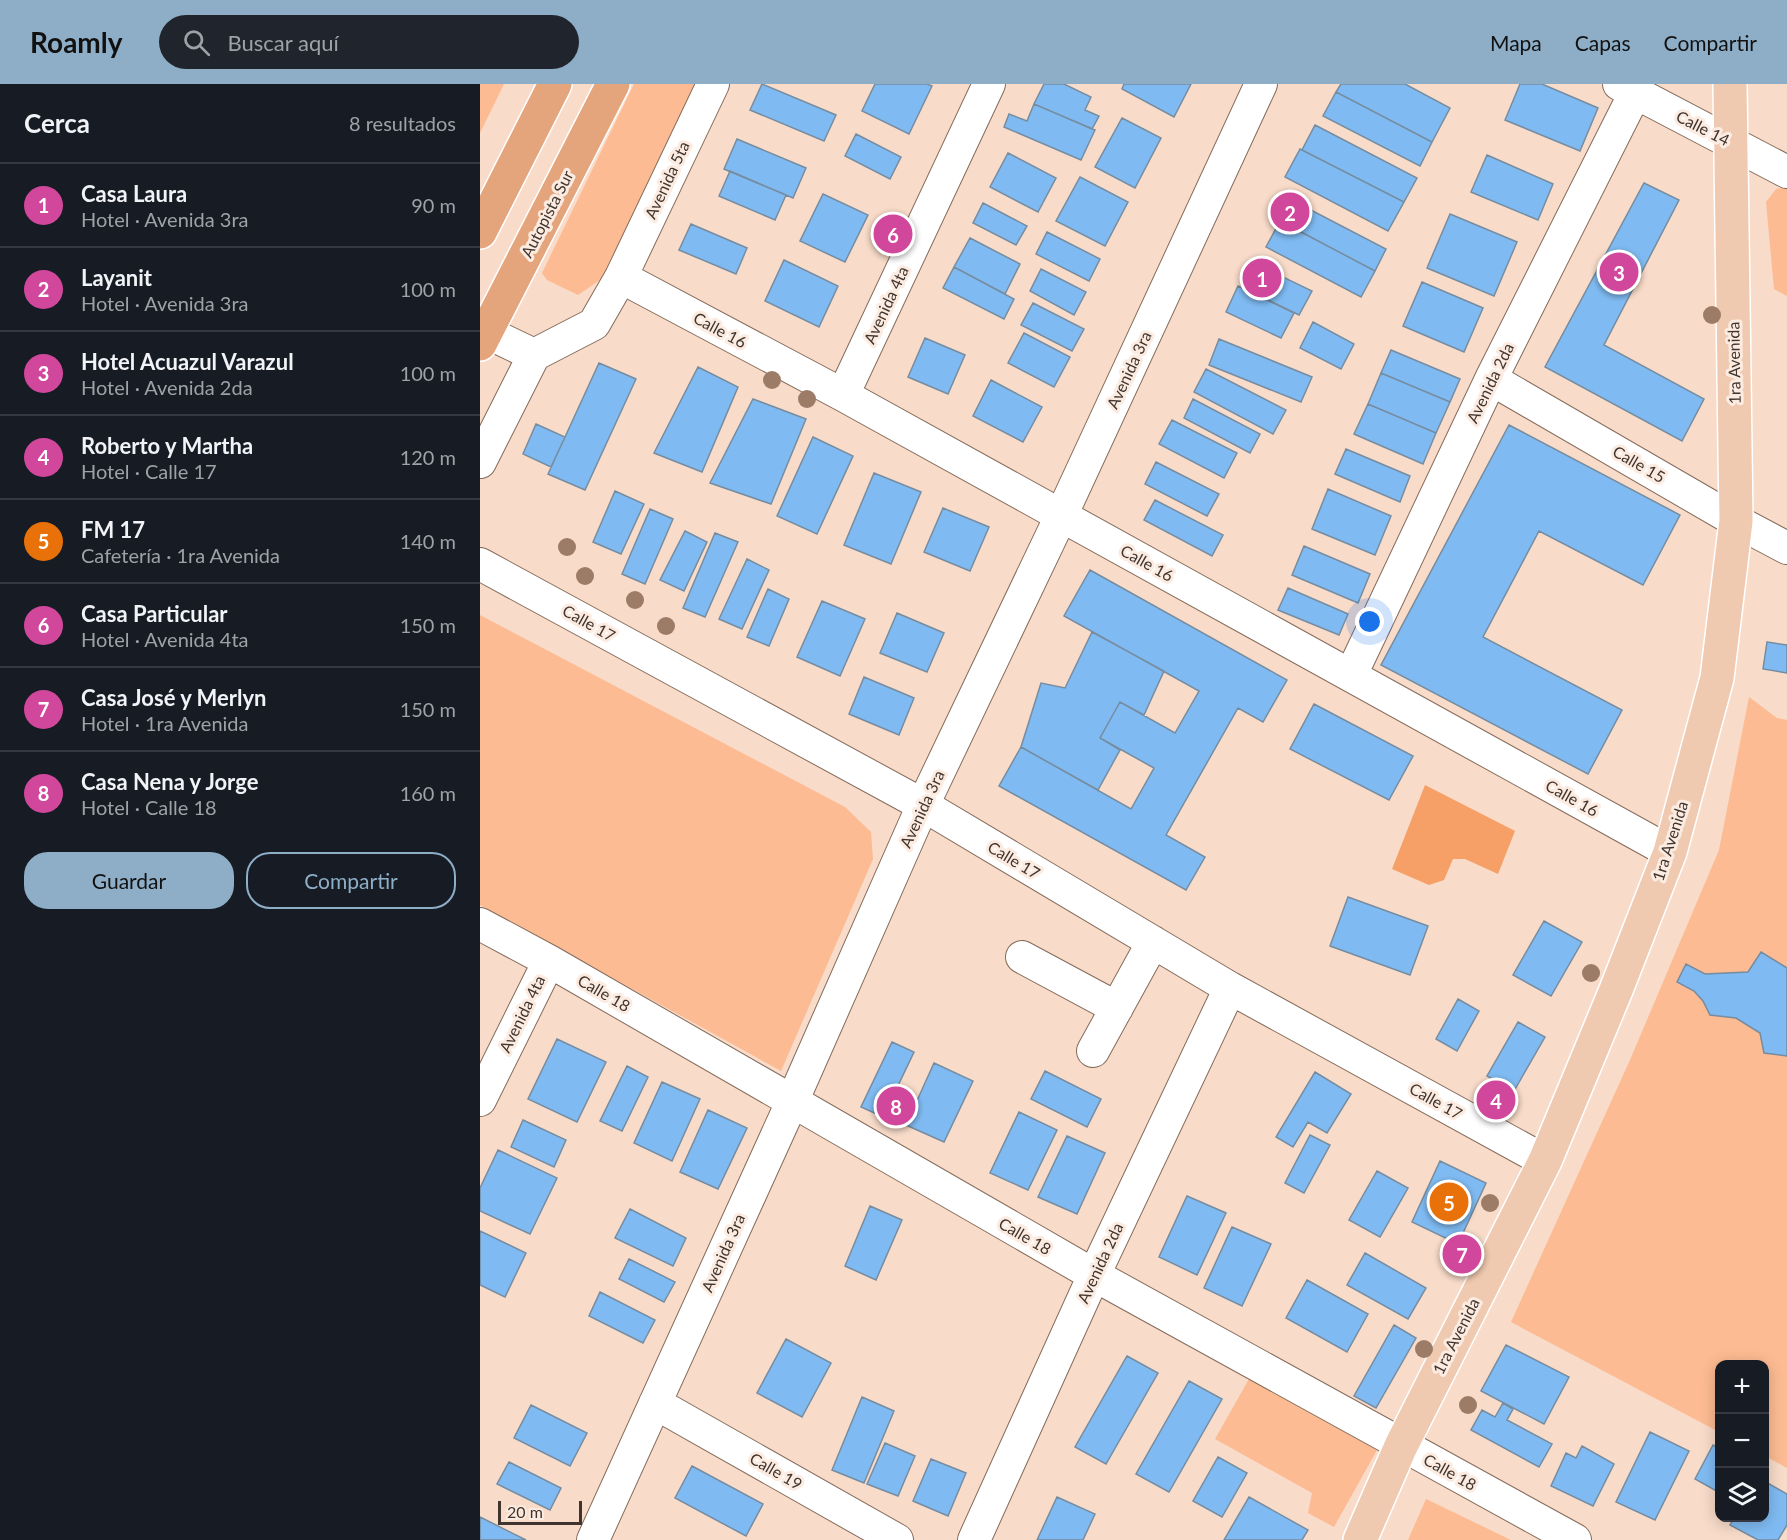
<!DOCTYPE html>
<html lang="es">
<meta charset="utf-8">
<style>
:root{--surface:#171b24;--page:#20242c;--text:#f1f3f6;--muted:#9ea1a6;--line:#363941;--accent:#8eaec7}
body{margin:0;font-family:Lato,sans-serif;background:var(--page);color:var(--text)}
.controls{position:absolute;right:18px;bottom:18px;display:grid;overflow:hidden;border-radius:12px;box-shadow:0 3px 15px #0003}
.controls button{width:54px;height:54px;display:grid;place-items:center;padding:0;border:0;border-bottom:2px solid var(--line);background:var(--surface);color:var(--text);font:30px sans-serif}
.scale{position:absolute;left:18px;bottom:15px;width:84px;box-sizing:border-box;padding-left:6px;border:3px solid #40352e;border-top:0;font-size:16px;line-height:21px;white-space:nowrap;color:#40352e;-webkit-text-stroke:4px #fcebe0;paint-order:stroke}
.you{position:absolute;left:890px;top:538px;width:21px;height:21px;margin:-15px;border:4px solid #fff;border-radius:50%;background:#1a73e8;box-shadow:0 0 0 9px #1a73e833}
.badge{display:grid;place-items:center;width:39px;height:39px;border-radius:50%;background:var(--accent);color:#fff;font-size:20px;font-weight:700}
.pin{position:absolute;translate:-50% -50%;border:3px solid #fff;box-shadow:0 2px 6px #0006}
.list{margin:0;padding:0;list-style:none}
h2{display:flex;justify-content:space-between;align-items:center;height:78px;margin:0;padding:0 24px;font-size:26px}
h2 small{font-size:20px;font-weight:400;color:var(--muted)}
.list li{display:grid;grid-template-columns:39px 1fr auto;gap:18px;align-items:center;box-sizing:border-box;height:84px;padding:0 24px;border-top:2px solid var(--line)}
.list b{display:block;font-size:22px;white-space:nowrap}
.list p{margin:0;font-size:20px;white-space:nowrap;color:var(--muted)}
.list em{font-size:20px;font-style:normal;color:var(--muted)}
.actions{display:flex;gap:12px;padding:18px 24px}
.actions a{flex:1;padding:14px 0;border:2px solid var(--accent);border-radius:24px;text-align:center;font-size:21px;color:var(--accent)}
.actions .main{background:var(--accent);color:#111}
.icon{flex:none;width:33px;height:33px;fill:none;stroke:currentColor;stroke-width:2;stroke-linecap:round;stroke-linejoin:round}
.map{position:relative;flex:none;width:1307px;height:1456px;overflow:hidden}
header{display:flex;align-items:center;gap:36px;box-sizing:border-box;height:84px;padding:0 30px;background:var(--accent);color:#111}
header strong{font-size:28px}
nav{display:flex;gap:33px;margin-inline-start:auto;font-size:21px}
.search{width:420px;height:54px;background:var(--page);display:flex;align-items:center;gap:15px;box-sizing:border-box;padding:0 21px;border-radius:33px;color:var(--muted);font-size:22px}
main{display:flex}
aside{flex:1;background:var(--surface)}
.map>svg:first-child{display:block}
</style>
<header>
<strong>Roamly</strong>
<div class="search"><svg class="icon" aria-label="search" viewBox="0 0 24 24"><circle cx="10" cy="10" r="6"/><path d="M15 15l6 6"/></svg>Buscar aquí</div>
<nav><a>Mapa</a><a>Capas</a><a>Compartir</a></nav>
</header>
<main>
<aside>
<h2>Cerca<small>8 resultados</small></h2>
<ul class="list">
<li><span class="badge" style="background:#d1479c">1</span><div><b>Casa Laura</b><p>Hotel · Avenida 3ra</p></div><em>90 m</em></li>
<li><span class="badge" style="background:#d1479c">2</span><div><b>Layanit</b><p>Hotel · Avenida 3ra</p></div><em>100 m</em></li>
<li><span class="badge" style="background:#d1479c">3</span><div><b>Hotel Acuazul Varazul</b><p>Hotel · Avenida 2da</p></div><em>100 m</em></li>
<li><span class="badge" style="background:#d1479c">4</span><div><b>Roberto y Martha</b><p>Hotel · Calle 17</p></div><em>120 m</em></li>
<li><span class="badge" style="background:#e8710a">5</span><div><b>FM 17</b><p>Cafetería · 1ra Avenida</p></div><em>140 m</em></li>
<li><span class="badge" style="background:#d1479c">6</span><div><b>Casa Particular</b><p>Hotel · Avenida 4ta</p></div><em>150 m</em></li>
<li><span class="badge" style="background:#d1479c">7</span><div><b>Casa José y Merlyn</b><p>Hotel · 1ra Avenida</p></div><em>150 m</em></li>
<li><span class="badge" style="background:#d1479c">8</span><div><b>Casa Nena y Jorge</b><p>Hotel · Calle 18</p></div><em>160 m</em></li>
</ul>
<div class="actions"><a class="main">Guardar</a><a>Compartir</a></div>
</aside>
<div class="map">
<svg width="1307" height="1456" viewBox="0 0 1307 1456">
<rect width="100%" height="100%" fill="#f8dbc9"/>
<path fill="#fcbb92" d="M0,0H24L0,49Z
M154,0H216L123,194L98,211L67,196L62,189Z
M1307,103V212L1294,205L1286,118L1296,105Z
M0,531L365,723L391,748L393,775L301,987L0,821Z
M1269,613L1297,634L1307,636V1384L1285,1372L1284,1280H1240L1239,1348L1031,1238L1150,976L1239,766Z
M769,1295L897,1366L854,1443L828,1429L832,1409L735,1355Z
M946,1415L1031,1456H1032H928Z"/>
<path fill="#f6a067" d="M945,701L1035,747L1018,790L985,775H973L964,796L949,801L912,785Z"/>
<path fill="#7fbbf2" stroke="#768ca0" stroke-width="1.5" d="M282,0L356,31L344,57L270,26Z
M395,0H447L452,2L429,50L382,27Z
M564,0H584L611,13L605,26L619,32L612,45L554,20Z
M644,0H711L694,33L642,5Z
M861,0H925L970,24L952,58L856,8Z
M1040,0H1062L1118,24L1100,67L1025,36Z
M856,8L952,58L940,82L843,32Z
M554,20L615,46L601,76L524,43L529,30L547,37Z
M642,34L681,54L655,104L615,83Z
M835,41L937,94L924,118L822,66Z
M376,50L421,73L410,95L365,72Z
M257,55L326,84L313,114L244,85Z
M820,65L924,118L908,147L805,93Z
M528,69L576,94L558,128L510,103Z
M1007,71L1073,100L1058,136L991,108Z
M250,87L306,111L295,136L239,112Z
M600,93L648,118L625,162L576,137Z
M1164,99L1199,116L1124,261L1224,315L1202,357L1065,283Z
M343,110L388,131L365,178L320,157Z
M802,111L906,165L895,187L791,132Z
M503,119L547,142L536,161L493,139Z
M970,130L1037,158L1014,212L947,184Z
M800,137L895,187L881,213L786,163Z
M211,140L267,164L256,190L199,166Z
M567,148L620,175L609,197L556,170Z
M490,154L540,180L525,210L474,183Z
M304,176L358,202L339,243L285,217Z
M778,181L832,207L819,231L766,205Z
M474,183L534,215L524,235L463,204Z
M561,185L606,208L594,231L550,207Z
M942,198L1003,224L984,268L923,242Z
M758,202L814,229L801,254L746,228Z
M553,219L604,245L592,267L541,241Z
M833,238L874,260L861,285L820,264Z
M544,249L590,273L574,303L528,279Z
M445,254L485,271L468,310L428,293Z
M739,255L832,293L821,318L729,281Z
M911,266L980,295L970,318L901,289Z
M119,279L156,295L105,406L68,390Z
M218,283L258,303L222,388L174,369Z
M726,285L806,326L793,350L714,308Z
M901,289L970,318L956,349L888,320Z
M511,296L562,323L543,358L493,332Z
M273,315L326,335L291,420L230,399Z
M713,315L780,350L770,369L704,334Z
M888,320L956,349L943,380L874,350Z
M692,336L757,369L744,394L679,360Z
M56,340L85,353L71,383L43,370Z
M1029,341L1200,431L1163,501L1059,447L1003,553L1142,626L1108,690L901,581Z
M333,353L373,372L337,450L297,432Z
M866,365L930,392L920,418L855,390Z
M676,378L739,410L727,432L665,400Z
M394,389L441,408L411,480L364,461Z
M848,405L911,432L895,471L832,445Z
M135,407L164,420L141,470L113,458Z
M675,416L743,451L732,472L664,436Z
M463,424L509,443L490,487L444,468Z
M170,425L193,435L165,500L142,490Z
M205,447L227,458L204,507L180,496Z
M235,449L258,458L225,533L203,524Z
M824,462L890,490L878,519L812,491Z
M267,475L289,486L262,545L239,535Z
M610,486L807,596L783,638L758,624L686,751L725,773L706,806L519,702L541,663L651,725L674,684L620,654L640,618L695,649L719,607L584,532Z
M808,504L868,530L859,551L798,526Z
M288,505L309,515L289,562L267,553Z
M342,517L385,535L360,592L317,573Z
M417,529L464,549L447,588L400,569Z
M612,548L684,587L664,631L640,618L620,654L640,666L618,706L541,663L561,599L585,604Z
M1287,558L1307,561V589L1283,585Z
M384,593L434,614L419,651L369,630Z
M834,620L933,672L909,716L810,665Z
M868,813L948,842L930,891L850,862Z
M1064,837L1102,858L1071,912L1033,891Z
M1281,868L1307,884V972L1284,969L1280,949L1256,934L1230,931L1223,917L1214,907L1197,898L1206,880L1225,890L1268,888Z
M978,915L999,927L977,967L956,955Z
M1038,938L1065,953L1034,1007L1007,992Z
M77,955L126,978L97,1038L48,1015Z
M412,958L434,968L403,1033L381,1023Z
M454,979L493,997L464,1058L426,1041Z
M147,982L168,993L142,1047L120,1037Z
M565,987L621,1015L607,1043L551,1015Z
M835,988L871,1010L847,1049L828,1038L813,1063L796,1053Z
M182,998L220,1015L192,1077L154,1059Z
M228,1026L267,1044L238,1105L200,1088Z
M539,1028L577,1046L548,1106L510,1089Z
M43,1036L86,1056L74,1083L31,1063Z
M830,1051L850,1061L824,1109L805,1099Z
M587,1052L625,1069L597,1130L558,1113Z
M18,1066L77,1094L50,1150L0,1127V1104Z
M960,1077L1006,1099L978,1160L932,1138Z
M897,1087L928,1104L900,1153L869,1136Z
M707,1112L746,1129L717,1191L679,1173Z
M390,1122L422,1136L396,1196L365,1182Z
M150,1125L206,1154L193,1182L135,1154Z
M752,1143L791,1160L762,1222L724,1204Z
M0,1147L46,1169L25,1213L0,1201Z
M885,1169L946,1204L928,1235L867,1201Z
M149,1175L195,1198L184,1218L139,1195Z
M827,1196L888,1230L867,1268L806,1234Z
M120,1208L175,1236L163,1259L109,1232Z
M914,1241L936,1254L896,1324L874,1312Z
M306,1255L351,1279L322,1333L277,1309Z
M1026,1261L1089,1293L1064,1340L1001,1307Z
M647,1272L678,1289L626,1380L595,1363Z
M709,1297L742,1315L689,1408L656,1390Z
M382,1313L414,1327L384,1399L352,1386Z
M1023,1319L1033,1325L1027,1336L1072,1360L1059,1383L991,1346L1002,1326L1015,1333Z
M51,1321L107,1349L90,1382L34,1354Z
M1170,1348L1209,1367L1175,1436L1136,1418Z
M405,1359L435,1372L418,1412L387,1400Z
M1233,1361L1240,1365V1409L1215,1395Z
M1102,1362L1134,1380L1113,1422L1071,1402L1086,1369L1096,1374Z
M738,1373L767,1389L742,1433L713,1417Z
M451,1375L486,1389L468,1432L433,1417Z
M29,1378L81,1404L70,1426L17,1400Z
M212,1382L283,1420L266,1452L195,1414Z
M1284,1397L1307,1410V1441L1298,1456H1278L1250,1441L1254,1434H1284Z
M577,1413L615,1430L603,1456H557Z
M769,1413L828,1446L822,1456H744Z
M0,1433L46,1456H0Z"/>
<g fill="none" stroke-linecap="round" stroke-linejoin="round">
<g stroke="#846b5b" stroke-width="34">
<path id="minor" d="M1139,0L1307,88
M141,193L363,311L1190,768
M6,248L54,271
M1011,295L1256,437L1307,464
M363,311L509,0
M0,378L54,271L114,240L141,193L233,0
M0,480L443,721L750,904L1065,1077
M871,591L1011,295L1155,9
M0,840L69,877L614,1191L1095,1456
M542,873L637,924
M613,967L673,858
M0,1016L69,877
M175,1319L417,1456
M113,1456L312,1018L443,721L581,432L781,0
M494,1456L614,1191L750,904"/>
</g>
<g stroke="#fff" stroke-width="36">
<path id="major" d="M880,1456L921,1362L1065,1077L1136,906L1190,768L1237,594L1256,437L1250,0"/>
</g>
<g stroke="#fff" stroke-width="36">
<path id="highway" d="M0,148L75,0
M0,260L133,0"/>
</g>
<use href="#minor" stroke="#fff" stroke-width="32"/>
<use href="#major" stroke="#efc9b0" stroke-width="33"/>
<use href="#highway" stroke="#e5a57c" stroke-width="33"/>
</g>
<g fill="#9c7b67">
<circle cx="1232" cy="231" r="9"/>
<circle cx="292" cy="296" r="9"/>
<circle cx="327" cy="315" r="9"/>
<circle cx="87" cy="463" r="9"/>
<circle cx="105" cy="492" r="9"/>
<circle cx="155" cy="516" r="9"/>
<circle cx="186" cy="542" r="9"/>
<circle cx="1111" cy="889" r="9"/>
<circle cx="1010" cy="1119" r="9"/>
<circle cx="944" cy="1265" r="9"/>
<circle cx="988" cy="1321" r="9"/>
</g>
<g text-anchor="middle" stroke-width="6" stroke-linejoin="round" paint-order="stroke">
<g font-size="16" fill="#40352e" stroke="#fcebe0">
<text transform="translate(1223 44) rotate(27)" y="6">Calle 14</text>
<text transform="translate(187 96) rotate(-65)" y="6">Avenida 5ta</text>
<text transform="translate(67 130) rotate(-63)" y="6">Autopista Sur</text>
<text transform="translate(406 221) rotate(-65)" y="6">Avenida 4ta</text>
<text transform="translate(240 246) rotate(28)" y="6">Calle 16</text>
<text transform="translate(1254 279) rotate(-91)" y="6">1ra Avenida</text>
<text transform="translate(649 286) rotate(-65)" y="6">Avenida 3ra</text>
<text transform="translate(1010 299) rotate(-64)" y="6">Avenida 2da</text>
<text transform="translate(1159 380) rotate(30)" y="6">Calle 15</text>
<text transform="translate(667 479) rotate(29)" y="6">Calle 16</text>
<text transform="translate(109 539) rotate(29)" y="6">Calle 17</text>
<text transform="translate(1092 714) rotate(29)" y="6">Calle 16</text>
<text transform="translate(442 725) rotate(-65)" y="6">Avenida 3ra</text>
<text transform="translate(1190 757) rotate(-72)" y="6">1ra Avenida</text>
<text transform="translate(534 776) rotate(31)" y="6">Calle 17</text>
<text transform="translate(124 909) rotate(30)" y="6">Calle 18</text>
<text transform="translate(42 930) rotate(-64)" y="6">Avenida 4ta</text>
<text transform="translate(956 1017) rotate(29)" y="6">Calle 17</text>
<text transform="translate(545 1152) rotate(30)" y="6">Calle 18</text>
<text transform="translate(243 1169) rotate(-66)" y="6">Avenida 3ra</text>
<text transform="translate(620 1179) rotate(-65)" y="6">Avenida 2da</text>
<text transform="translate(976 1252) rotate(-63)" y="6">1ra Avenida</text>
<text transform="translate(296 1387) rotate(30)" y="6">Calle 19</text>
<text transform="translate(970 1388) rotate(29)" y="6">Calle 18</text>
</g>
</g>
</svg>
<div class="controls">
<button>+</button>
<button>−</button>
<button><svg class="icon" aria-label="layers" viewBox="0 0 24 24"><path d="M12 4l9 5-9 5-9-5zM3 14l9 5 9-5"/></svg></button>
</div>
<div class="scale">20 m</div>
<div class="you"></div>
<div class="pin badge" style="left:782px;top:194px;background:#d1479c">1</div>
<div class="pin badge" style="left:810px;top:128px;background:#d1479c">2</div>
<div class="pin badge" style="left:1139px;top:188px;background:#d1479c">3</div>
<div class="pin badge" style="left:1016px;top:1016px;background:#d1479c">4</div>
<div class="pin badge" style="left:969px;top:1118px;background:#e8710a">5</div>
<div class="pin badge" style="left:413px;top:150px;background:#d1479c">6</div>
<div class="pin badge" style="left:982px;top:1170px;background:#d1479c">7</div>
<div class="pin badge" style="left:416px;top:1022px;background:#d1479c">8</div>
</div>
</main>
